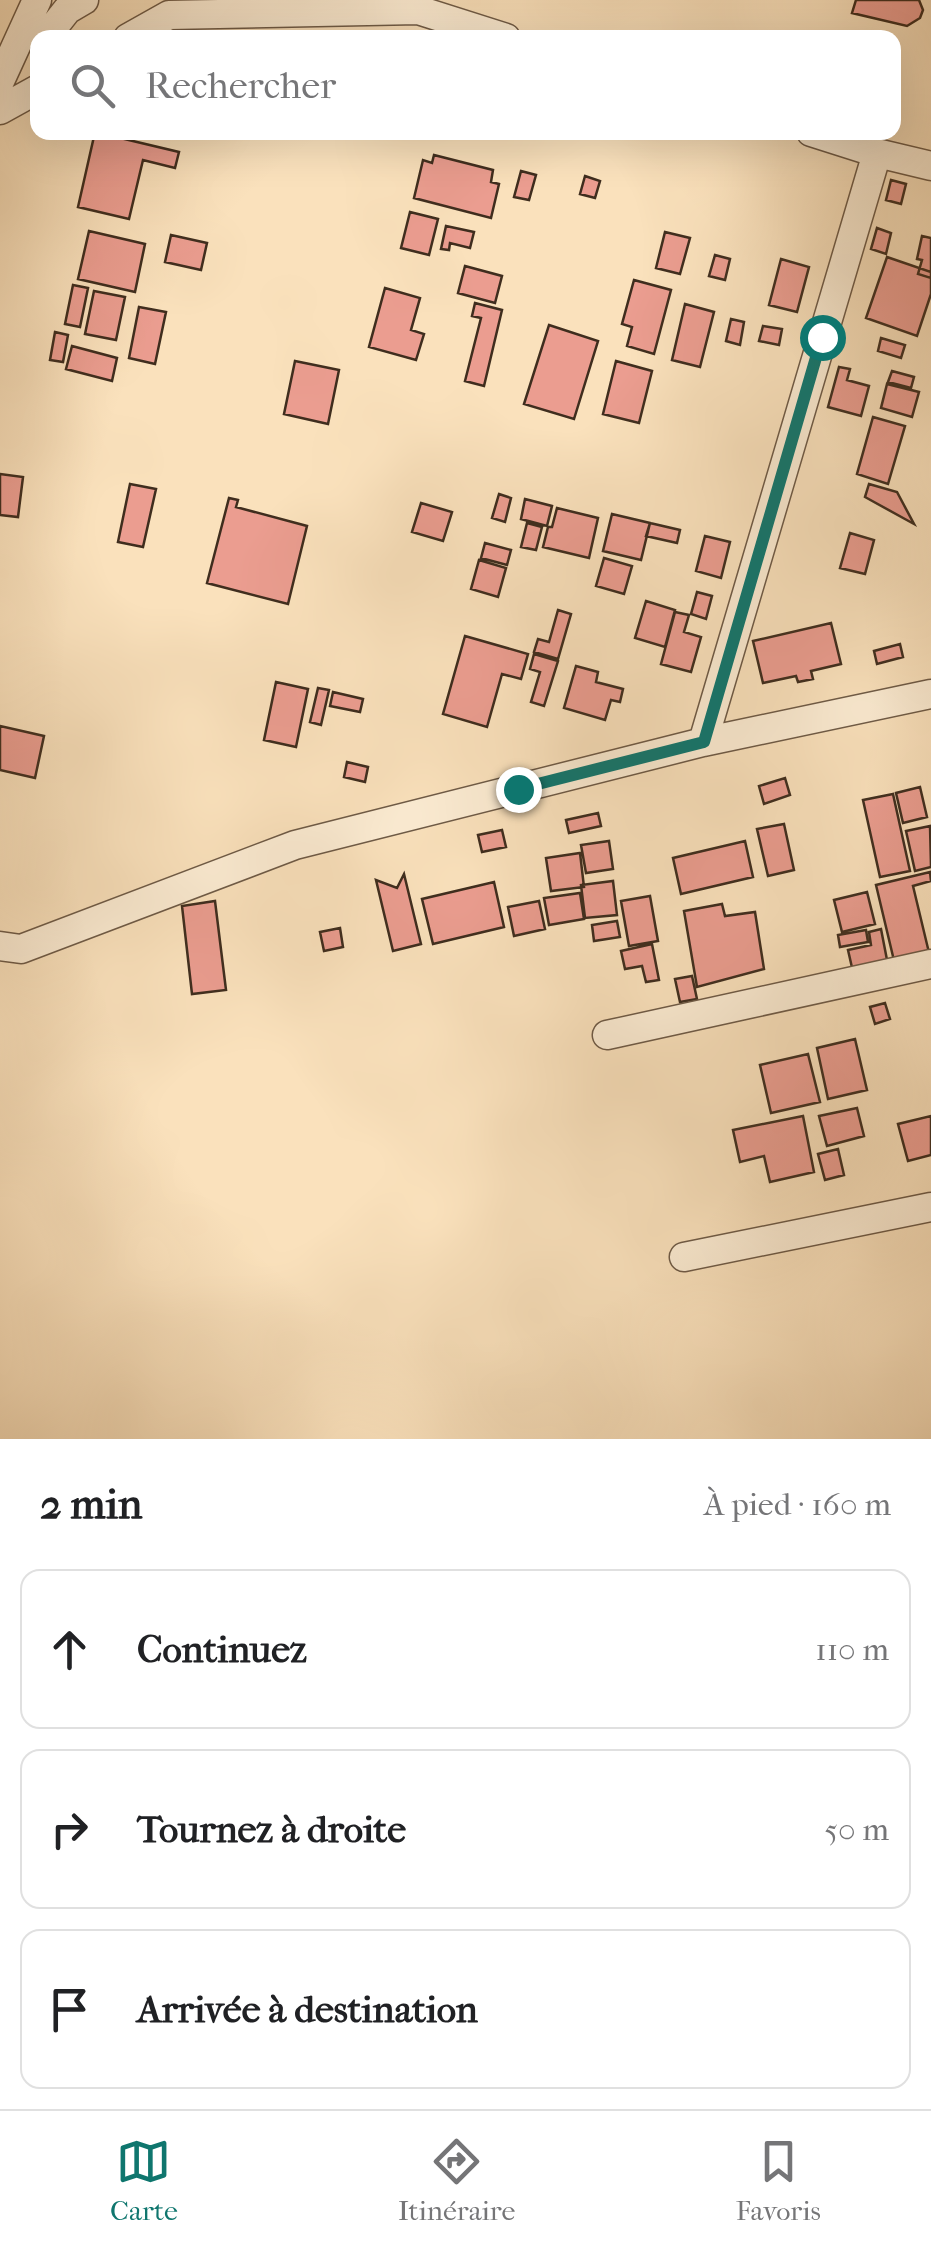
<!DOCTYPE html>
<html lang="fr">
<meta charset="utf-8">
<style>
:root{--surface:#fff;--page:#f2f2f2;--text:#202124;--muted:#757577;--line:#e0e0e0;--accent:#0f766e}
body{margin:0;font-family:"IM FELL French Canon",serif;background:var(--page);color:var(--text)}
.stop{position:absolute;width:30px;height:30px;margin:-22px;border:8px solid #0f766e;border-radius:50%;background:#fff}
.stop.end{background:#0f766e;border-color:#fff;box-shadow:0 2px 10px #0008}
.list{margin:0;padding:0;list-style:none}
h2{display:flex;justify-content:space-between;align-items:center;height:130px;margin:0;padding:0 40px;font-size:42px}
h2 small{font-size:32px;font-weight:400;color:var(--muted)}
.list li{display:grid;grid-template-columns:65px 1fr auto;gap:30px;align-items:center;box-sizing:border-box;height:160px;margin:0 20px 20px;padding:0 20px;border:2px solid var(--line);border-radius:20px}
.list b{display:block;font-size:38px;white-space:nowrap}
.list em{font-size:32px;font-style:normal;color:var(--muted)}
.icon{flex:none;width:55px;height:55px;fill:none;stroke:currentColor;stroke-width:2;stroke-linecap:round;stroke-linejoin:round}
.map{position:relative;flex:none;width:931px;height:1439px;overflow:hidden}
.search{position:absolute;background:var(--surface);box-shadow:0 10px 40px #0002;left:30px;right:30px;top:30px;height:110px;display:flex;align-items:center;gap:25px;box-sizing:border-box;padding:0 35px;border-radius:20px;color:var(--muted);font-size:38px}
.sheet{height:670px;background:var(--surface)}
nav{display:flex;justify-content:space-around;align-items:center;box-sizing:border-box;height:140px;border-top:2px solid var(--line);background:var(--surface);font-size:28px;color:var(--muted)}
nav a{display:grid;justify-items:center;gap:5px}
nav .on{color:var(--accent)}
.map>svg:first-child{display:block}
</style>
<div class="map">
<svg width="931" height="1439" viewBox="0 0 931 1439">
<rect width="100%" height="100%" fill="#fae1bc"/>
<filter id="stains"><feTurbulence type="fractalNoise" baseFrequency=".002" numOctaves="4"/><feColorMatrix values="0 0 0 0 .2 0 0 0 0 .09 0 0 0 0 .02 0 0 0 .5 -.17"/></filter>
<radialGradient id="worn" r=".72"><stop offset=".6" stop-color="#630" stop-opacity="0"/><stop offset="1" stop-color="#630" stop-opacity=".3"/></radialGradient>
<path fill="#eb9d90" stroke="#3f2d1e" stroke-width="2.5" d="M856,0H919L923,10L920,18L907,26L852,13Z
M95,132L179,152L175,168L143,160L129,219L78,207Z
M434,155L493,170L491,182L499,184L491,218L414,198L423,160L432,163Z
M521,171L536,175L529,200L514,197Z
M585,176L600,181L595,198L580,194Z
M891,180L906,184L901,204L886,200Z
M410,212L438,219L429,255L401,248Z
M446,226L474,232L470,248L450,243L449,250L441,249Z
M877,228L891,233L886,254L871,249Z
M89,231L145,244L135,292L78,279Z
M665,232L690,238L680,274L656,268Z
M171,235L207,243L201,270L165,262Z
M922,236L931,238V278L918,274L922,260L917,259Z
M715,255L730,259L725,280L709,276Z
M887,257L931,272V294L917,336L866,318Z
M781,259L809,267L797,312L769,305Z
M465,266L502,276L495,303L458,293Z
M634,280L671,290L654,354L627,346L632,327L622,324Z
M73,285L88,288L80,327L65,324Z
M385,288L420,298L411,330L424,334L416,360L369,347Z
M94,291L125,297L116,340L85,334Z
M475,303L502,310L484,386L465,381L481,318L472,316Z
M685,304L714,312L700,367L672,360Z
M139,307L166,312L155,364L129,358Z
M731,319L744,322L740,345L726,341Z
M549,325L598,341L574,419L524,404Z
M763,326L782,329L779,345L759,341Z
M55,332L68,335L63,362L50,360Z
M881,338L905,345L901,358L878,351Z
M72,346L117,358L112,381L66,369Z
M295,361L339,370L328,424L284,414Z
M616,361L652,371L639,423L603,414Z
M839,367L850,369L847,380L869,386L861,416L828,407Z
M892,371L914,377L911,388L888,382Z
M887,384L919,392L912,417L881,408Z
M873,417L905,426L888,484L857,474Z
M0,474L23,477L18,517L0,515Z
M130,484L156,489L143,547L118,542Z
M869,484L897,492L914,524L865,497Z
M499,494L511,498L505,522L492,518Z
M229,498L238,500L236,507L307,526L288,604L207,583Z
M525,499L552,506L547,526L521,519Z
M421,503L452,512L443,541L412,532Z
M557,508L598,518L589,558L543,547L548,527H552Z
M612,514L650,523L641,560L603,551Z
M527,523L542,527L536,550L521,547Z
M650,523L680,530L677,543L646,536Z
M850,533L874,540L865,574L840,568Z
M705,536L730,542L721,578L696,571Z
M485,543L511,550L507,565L481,558Z
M604,558L632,566L624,594L596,586Z
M479,560L506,568L498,597L471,589Z
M697,592L712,596L706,619L691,614Z
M646,601L675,610L665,647L635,638Z
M558,610L571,614L558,659L534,652L538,639L549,642Z
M675,612L689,615L684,632L701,637L691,672L661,664Z
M831,623L841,664L811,671L813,679L798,682L796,676L763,683L753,641Z
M465,636L528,654L521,679L502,674L487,727L443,714Z
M900,644L903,657L877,664L874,651Z
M534,654L558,661L544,706L531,702L540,672L530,669Z
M576,666L598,672L596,682L623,689L620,702L611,700L605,720L564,708Z
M276,682L308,689L296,747L264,740Z
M318,688L329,690L321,725L310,722Z
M333,692L363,699L360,712L330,706Z
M0,726L44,736L35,778L0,770Z
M347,762L368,767L365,782L344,777Z
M785,778L790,795L764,804L759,786Z
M920,787L927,817L903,823L896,793Z
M893,794L910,871L880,877L863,800Z
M598,813L601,826L569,833L566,820Z
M784,824L794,870L768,876L757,829Z
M930,826L931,867L915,871L906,831Z
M502,830L506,847L482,852L478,835Z
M609,841L613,869L586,873L581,845Z
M745,841L753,877L681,894L673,858Z
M580,853L584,887L551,891L546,858Z
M930,872L931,881L913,886L931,961L896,969L876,885Z
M404,874L421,944L393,951L376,880L397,888Z
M613,881L617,915L585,918L581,885Z
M494,882L504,927L433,944L422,899Z
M867,892L875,924L842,932L834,900Z
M580,893L584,919L549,925L544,898Z
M650,896L658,941L629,946L621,901Z
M215,901L226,990L192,994L182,906Z
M539,901L545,929L514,936L508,907Z
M722,904L725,916L755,912L764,969L697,987L684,911Z
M617,921L620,937L594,941L592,925Z
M340,928L343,947L324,951L320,932Z
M881,929L888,965L853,972L848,950L871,945L869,932Z
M866,930L868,942L840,947L838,935Z
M652,944L659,980L646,982L642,966L625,969L621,951Z
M692,976L697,999L680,1002L675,979Z
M885,1003L890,1019L875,1024L870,1007Z
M855,1039L867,1090L828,1099L817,1048Z
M808,1054L820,1102L771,1113L760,1065Z
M857,1108L864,1136L827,1146L819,1116Z
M803,1116L814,1172L770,1182L764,1156L740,1162L733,1130Z
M931,1116V1155L908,1161L898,1124Z
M838,1149L844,1175L825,1180L818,1154Z"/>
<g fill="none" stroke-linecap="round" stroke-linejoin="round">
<g stroke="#6e5a46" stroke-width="31">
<path id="street" d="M45,38L67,10L84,0
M128,38L169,15L418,10L506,38
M0,81L37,0
M0,110L38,89
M811,132L877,153L931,166
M703,742L877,153
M0,946L21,949L295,845L703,742L931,694
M607,1035L931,964
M684,1257L931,1207"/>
</g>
<use href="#street" stroke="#fcecd3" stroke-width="28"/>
</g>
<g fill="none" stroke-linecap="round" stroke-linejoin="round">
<path stroke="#0f766e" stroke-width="12" d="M518,789L704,742L822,337"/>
</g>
<rect width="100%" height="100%" filter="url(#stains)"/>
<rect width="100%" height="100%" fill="url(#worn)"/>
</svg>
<div class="stop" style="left:822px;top:337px"></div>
<div class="stop end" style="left:518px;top:789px"></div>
<div class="search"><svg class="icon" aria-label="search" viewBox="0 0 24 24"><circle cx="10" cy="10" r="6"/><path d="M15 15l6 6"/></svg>Rechercher</div>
</div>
<section class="sheet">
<h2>2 min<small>À pied · 160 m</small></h2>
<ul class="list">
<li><svg class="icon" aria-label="ahead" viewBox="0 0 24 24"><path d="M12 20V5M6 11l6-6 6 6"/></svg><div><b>Continuez</b></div><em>110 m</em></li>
<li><svg class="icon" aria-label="right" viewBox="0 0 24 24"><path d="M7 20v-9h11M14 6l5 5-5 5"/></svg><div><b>Tournez à droite</b></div><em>50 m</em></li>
<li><svg class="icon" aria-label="arrive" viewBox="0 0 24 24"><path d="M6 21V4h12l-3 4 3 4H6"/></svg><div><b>Arrivée à destination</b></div></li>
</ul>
</section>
<nav>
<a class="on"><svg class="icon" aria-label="map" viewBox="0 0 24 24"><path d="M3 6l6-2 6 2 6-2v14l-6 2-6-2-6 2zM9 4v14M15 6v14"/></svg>Carte</a>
<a><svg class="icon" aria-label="directions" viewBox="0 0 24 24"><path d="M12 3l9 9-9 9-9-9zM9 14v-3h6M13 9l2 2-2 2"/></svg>Itinéraire</a>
<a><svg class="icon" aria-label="saved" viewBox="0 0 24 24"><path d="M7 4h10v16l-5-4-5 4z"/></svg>Favoris</a>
</nav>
